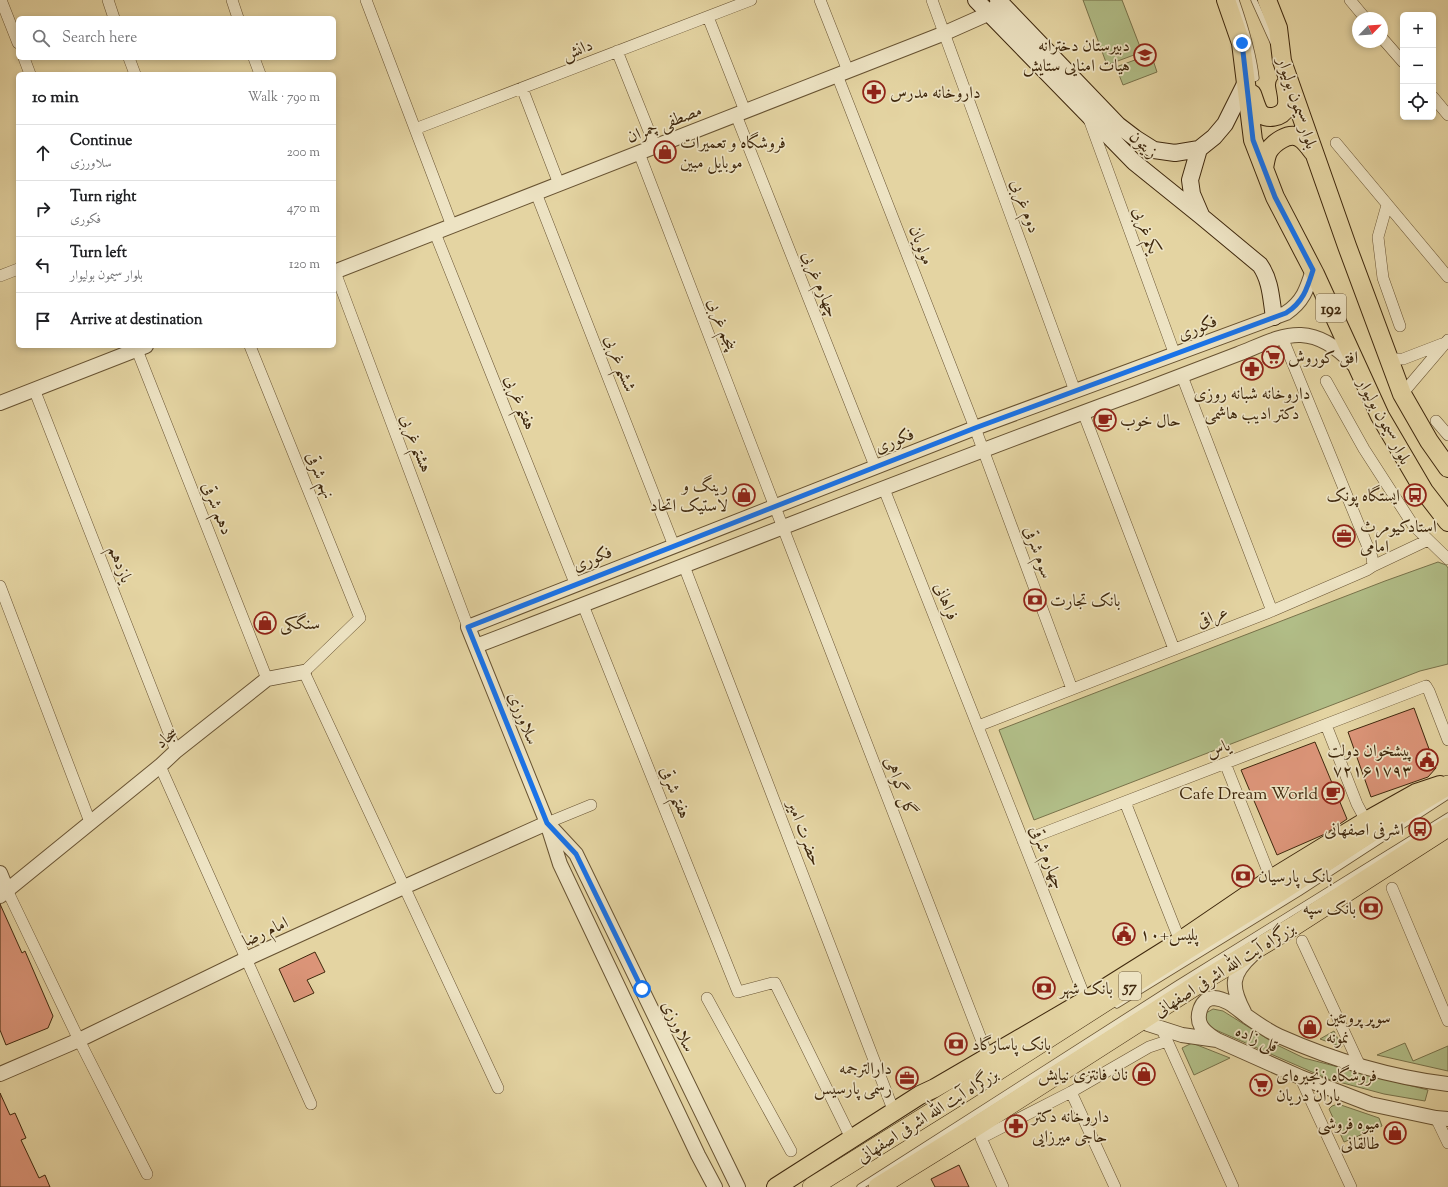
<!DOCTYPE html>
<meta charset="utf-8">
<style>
:root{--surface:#fff;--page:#f6f6f6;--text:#202124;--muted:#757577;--line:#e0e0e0}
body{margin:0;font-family:"Sorts Mill Goudy",Amiri,serif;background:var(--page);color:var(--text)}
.controls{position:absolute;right:12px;top:12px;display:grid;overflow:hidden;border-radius:6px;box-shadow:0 2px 6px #0003}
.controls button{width:36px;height:36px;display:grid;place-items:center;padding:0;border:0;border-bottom:1px solid var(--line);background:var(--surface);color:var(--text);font:20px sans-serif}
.compass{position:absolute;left:1352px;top:12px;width:36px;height:36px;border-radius:50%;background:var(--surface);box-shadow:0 2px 6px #0003;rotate:65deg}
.stop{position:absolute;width:12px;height:12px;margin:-9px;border:3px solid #1a73e8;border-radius:50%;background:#fff}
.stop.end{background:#1a73e8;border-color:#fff;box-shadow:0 1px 4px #0008}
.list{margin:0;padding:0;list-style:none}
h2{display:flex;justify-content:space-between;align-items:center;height:52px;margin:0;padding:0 16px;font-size:17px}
h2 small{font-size:13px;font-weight:400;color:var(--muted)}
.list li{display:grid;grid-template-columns:26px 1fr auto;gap:12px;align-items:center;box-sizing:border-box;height:56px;padding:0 16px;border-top:1px solid var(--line)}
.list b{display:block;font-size:15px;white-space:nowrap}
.list p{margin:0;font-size:13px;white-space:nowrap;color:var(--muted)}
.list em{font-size:13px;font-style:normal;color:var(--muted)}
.icon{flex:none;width:22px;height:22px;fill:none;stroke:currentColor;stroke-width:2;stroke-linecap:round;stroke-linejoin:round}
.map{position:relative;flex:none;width:1448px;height:1187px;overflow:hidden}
.search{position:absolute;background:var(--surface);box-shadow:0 2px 6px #0003;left:16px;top:16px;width:320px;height:44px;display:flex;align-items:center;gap:10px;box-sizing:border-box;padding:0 14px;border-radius:6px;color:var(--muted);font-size:15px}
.panel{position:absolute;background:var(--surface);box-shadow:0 2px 6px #0003;left:16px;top:72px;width:320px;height:276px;border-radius:6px}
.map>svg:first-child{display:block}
</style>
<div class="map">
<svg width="1448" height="1187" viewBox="0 0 1448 1187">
<rect width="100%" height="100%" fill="#e4d4a2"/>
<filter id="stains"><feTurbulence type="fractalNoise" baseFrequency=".005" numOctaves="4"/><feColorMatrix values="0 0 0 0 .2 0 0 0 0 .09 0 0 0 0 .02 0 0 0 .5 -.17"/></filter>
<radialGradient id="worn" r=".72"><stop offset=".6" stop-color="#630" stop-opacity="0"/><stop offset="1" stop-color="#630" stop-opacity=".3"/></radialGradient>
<path fill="#b1bd87" stroke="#78724a" d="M1083,0H1122L1142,52L1107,65Z
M1151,54L1157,72L1123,85L1116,67Z
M1438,562L1446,565L1448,568V664L1420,671L1034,820L999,730L1385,581Z
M1213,1009L1223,1011L1277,1045L1304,1058L1388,1080L1428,1090L1425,1101L1384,1094L1328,1079L1209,1027L1205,1019L1206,1013Z
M1334,1031L1342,1047L1320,1039Z
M1192,1043L1230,1058L1194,1075L1182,1048Z
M1405,1043L1413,1061L1448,1046V1071L1377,1055Z
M1338,1104L1379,1118L1382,1126L1344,1142L1329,1109L1332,1106Z"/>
<path fill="#dc9579" stroke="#3f280d" d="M1414,708L1436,768L1428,777L1371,797L1348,732Z
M1315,742L1347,819L1325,834L1277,855L1241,770Z
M0,904L22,953L25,951L53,1016L48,1028L6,1045L0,1030Z
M315,952L325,972L307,980L314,993L294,1002L279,969Z
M0,1093L10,1115L15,1113L26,1138L21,1140L39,1178L45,1175L50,1187H0Z
M959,1165L969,1187H935L931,1179Z"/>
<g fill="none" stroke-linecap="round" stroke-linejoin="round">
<g stroke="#685332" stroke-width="7">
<path id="service" d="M1236,0C1245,26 1253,51 1256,78L1249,80
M1254,0L1273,42
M1117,1005L1299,893L1448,796
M860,1187L1177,984L1448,816"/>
</g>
<g stroke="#685332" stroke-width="12">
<path id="minor" d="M1,0L18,43
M108,0L114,18
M232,0L238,18
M366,0L452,226
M820,0L848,71
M932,0L1075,391
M1350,0L1365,18
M708,17L745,111
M1382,38L1403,62
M617,51L655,146
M24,58L30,74
M129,58L135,74
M254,58L260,74
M837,75L975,428L1072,689
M522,88L559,184
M1433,97L1448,115
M736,115L875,466
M1089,119L1175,355
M415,129L751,0
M1336,143L1448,277
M639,153L775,507L988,1057
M536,193L674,546
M1387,205L1378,237L1383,278L1400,326
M435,233L575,583
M335,272L468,627
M0,276L18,269
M1282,337L1372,557L1373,566
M250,346L360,618L304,672L498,1088
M137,350L267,679
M1389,359H1403L1442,344
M1182,376L1272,611
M1326,381L1364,449L1413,525L1448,559
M34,389L176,751
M1402,394L1448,340
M1083,412L1174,649
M1436,421L1448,435
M884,489L1086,1000
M684,566L894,1112
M0,586L90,822
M583,605L738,992L772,983H775L851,1138
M1326,725L1357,804L1366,821
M978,726L1272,611L1367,570L1373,566L1428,540
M1225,763L1271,879
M160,766L311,1104
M1125,802L1180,941
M547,823L591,805
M1023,841L1426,686L1429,691L1448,740
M1392,888L1448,1021
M7,890L79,1040L147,1174
M1302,941L1360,1066
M707,998L791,1151
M1164,1034L1233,1187
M1300,1077L1351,1187
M1071,1092L1115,1187
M1436,1118L1448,1143
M1003,1187L981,1138L1071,1092L1149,1047L1167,1041"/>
</g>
<g stroke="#685332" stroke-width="16">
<path id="tertiary" d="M334,272L945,33L990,13L995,7
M0,403L146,346
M476,646C696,562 915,474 1136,393C1170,380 1204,367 1238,354C1257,347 1280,334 1301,335C1322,336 1339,349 1353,364
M550,826L576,854L738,1187
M0,873L7,890
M0,896L160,766L176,751L267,679L304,672
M1244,1012C1231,987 1230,975 1252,955
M1142,1020L1148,1024L1182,1035L1217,1040L1300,1077L1370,1104L1436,1118L1448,1119
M1217,1040C1211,1036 1205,1033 1201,1026C1196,1017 1200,998 1214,998C1228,999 1237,1009 1248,1017C1258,1024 1268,1031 1279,1036C1333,1060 1389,1077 1448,1084
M0,1074L79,1040L246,959L404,887L547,823
M715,1187L698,1155L560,864L547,823L468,627L975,428L1286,313C1303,302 1307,289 1313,270"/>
</g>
<g stroke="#3f280d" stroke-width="18">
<path id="secondary" d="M976,0L1134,162L1201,216L1260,265C1271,281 1271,299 1274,317
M998,0L1118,125L1135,138L1154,150L1175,153L1199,149L1214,137L1225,124L1246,82
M1199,149L1190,180L1192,194L1201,215"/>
</g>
<g stroke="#3f280d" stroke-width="20">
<path id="primary" d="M1226,0L1241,43L1253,140L1275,197L1315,274L1380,416L1424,491L1448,522
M1267,0L1278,28L1282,61L1347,246L1402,394L1429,441L1448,468
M1252,94C1254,99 1256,107 1259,112C1266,121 1282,117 1286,108C1289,101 1286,92 1285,85
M1264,168C1265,163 1266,156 1268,152C1273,143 1289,131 1300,138C1305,141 1310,148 1313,152
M776,1187L920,1095L935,1088L1086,1000L1180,941L1271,879L1366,821L1416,793L1440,785"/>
</g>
<g stroke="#3f280d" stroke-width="20">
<path id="trunk" d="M812,1187L958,1096L1183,952L1278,893L1376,829L1448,785
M878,1187L975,1127L1206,979L1294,926L1448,827"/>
</g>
<use href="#service" stroke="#ede3c3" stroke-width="5.5"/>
<use href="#minor" stroke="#ede3c3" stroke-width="11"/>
<use href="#tertiary" stroke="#ede3c3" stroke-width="14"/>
<use href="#secondary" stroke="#ede3c3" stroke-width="16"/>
<use href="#primary" stroke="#e4d4a2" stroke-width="18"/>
<use href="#trunk" stroke="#e4d4a2" stroke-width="19"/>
</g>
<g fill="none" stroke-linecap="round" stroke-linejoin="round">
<path stroke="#1a73e8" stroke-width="5" d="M642,989L576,854L547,823L468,627L975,428L1286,313C1303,302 1307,289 1313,270L1275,197L1253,140L1242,43"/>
</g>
<defs>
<g id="school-ring" transform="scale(1.15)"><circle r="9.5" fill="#ede3c3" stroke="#8f2418" stroke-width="1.5"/><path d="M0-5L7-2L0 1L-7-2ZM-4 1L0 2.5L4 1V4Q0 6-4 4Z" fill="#8f2418"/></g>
<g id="pharmacy-ring" transform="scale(1.15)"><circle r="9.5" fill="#ede3c3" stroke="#8f2418" stroke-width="1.5"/><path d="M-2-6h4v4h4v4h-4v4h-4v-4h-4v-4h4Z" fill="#8f2418"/></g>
<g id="shop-ring" transform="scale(1.15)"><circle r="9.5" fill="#ede3c3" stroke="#8f2418" stroke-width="1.5"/><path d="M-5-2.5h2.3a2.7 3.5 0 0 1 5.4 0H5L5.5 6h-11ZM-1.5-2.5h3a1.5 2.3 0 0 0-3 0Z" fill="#8f2418"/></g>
<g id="supermarket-ring" transform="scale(1.15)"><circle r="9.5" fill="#ede3c3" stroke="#8f2418" stroke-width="1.5"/><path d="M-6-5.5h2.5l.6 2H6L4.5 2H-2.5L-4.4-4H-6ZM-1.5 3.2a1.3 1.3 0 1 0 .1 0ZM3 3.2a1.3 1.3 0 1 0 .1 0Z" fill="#8f2418"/></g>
<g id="cafe-ring" transform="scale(1.15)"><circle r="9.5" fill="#ede3c3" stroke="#8f2418" stroke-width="1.5"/><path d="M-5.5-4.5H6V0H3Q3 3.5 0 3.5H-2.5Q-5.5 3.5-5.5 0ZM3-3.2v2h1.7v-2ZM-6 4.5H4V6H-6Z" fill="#8f2418"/></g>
<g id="bus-ring" transform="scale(1.15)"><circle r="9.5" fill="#ede3c3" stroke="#8f2418" stroke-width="1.5"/><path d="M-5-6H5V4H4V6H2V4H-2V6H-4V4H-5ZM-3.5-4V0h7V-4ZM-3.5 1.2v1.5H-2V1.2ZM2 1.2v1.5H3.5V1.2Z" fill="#8f2418"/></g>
<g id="office-ring" transform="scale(1.15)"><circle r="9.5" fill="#ede3c3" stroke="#8f2418" stroke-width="1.5"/><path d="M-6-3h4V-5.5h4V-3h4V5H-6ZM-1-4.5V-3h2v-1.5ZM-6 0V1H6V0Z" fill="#8f2418"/></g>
<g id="bank-ring" transform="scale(1.15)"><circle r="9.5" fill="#ede3c3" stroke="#8f2418" stroke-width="1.5"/><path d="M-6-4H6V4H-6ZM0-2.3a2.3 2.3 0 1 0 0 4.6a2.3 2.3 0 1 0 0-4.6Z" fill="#8f2418"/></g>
<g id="civic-ring" transform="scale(1.15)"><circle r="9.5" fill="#ede3c3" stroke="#8f2418" stroke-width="1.5"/><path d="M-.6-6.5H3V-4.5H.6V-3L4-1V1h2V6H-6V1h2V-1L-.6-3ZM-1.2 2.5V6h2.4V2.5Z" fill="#8f2418"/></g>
</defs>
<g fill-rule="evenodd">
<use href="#school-ring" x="1145" y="55"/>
<use href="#pharmacy-ring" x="874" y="92"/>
<use href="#shop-ring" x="665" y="152"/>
<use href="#supermarket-ring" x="1273" y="357"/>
<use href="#pharmacy-ring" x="1252" y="369"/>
<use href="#cafe-ring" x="1105" y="420"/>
<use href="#shop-ring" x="744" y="495"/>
<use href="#bus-ring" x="1415" y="495"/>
<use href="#office-ring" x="1344" y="536"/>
<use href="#bank-ring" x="1035" y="600"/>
<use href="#shop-ring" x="265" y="623"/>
<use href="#civic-ring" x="1427" y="760"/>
<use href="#cafe-ring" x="1333" y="793"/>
<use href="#bus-ring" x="1420" y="829"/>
<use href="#bank-ring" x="1243" y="876"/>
<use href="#bank-ring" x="1371" y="908"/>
<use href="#civic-ring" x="1124" y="934"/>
<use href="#bank-ring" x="1044" y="988"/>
<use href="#shop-ring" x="1310" y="1027"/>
<use href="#bank-ring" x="956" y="1044"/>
<use href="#shop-ring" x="1144" y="1074"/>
<use href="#office-ring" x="907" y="1078"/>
<use href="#supermarket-ring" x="1261" y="1085"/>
<use href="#pharmacy-ring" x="1016" y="1126"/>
<use href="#shop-ring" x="1395" y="1133"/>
</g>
<g text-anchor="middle" stroke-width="3.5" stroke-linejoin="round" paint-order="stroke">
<g fill="#ede3c3" stroke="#736044" stroke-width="1">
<rect x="1316" y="294" width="30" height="28" rx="3"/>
<rect x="1119" y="972" width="22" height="28" rx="3"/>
</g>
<g font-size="16" font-weight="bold" fill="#3f280d">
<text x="1331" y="314">192</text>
<text x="1130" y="992">57</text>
</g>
<g font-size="17" fill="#3f280d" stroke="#ede3c3" text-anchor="start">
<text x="1130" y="51" text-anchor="end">دبیرستان دخترانه<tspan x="1130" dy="20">هیات امنایی ستایش</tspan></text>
<text x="890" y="98">داروخانه مدرس</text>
<text x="680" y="148">فروشگاه و تعمیرات<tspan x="680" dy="20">موبایل مبین</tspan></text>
<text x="1288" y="363">افق کوروش</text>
<text x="1252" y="399" text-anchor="middle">داروخانه شبانه روزی<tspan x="1252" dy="20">دکتر ادیب هاشمی</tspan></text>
<text x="1120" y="426">حال خوب</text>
<text x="728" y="491" text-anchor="end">رینگ و<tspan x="728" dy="20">لاستیک اتحاد</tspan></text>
<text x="1400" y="501" text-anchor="end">ایستگاه پونک</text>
<text x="1360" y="532">استادکیومرث<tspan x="1360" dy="20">امامی</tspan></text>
<text x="1050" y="606">بانک تجارت</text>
<text x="280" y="629">سنگکی</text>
<text x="1412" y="756" text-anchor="end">پیشخوان دولت<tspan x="1412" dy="20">۷۲۱۶۱۷۹۳</tspan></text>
<text x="1318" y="799" text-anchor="end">Cafe Dream World</text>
<text x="1404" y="835" text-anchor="end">اشرفی اصفهانی</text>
<text x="1258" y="882">بانک پارسیان</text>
<text x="1356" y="914" text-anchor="end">بانک سپه</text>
<text x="1140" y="940">پلیس+۱۰</text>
<text x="1060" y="994">بانک شهر</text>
<text x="1326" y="1023">سوپر پروتئین<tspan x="1326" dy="20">نمونه</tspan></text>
<text x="972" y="1050">بانک پاسارگاد</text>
<text x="892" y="1074" text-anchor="end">دارالترجمه<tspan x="892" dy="20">رسمی پارسیس</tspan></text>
<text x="1128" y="1080" text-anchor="end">نان فانتزی نیایش</text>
<text x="1276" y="1081">فروشگاه زنجیره‌ای<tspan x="1276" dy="20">یاران دریان</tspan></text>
<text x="1032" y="1122">داروخانه دکتر<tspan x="1032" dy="20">حاجی میرزایی</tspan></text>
<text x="1380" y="1129" text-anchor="end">میوه فروشی<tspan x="1380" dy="20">طالقانی</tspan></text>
</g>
<g font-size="17" fill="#3f280d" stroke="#ede3c3">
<text transform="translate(577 49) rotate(-21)" y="6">دانش</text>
<text transform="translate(1298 103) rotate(72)" y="6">بلوار سیمون بولیوار</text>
<text transform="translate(664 123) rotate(-21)" y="6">مصطفی چمران</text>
<text transform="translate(1144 144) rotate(42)" y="6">زیتون</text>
<text transform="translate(1026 206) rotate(70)" y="6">دوم غربی</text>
<text transform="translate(1147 230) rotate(70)" y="6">یکم غربی</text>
<text transform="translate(922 245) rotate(69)" y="6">مولویان</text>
<text transform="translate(821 284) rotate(68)" y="6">چهارم غربی</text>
<text transform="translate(723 324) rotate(69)" y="6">پنجم غربی</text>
<text transform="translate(1197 327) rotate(-21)" y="6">فکوری</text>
<text transform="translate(621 363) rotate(69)" y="6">ششم غربی</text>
<text transform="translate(521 402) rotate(68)" y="6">هفتم غربی</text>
<text transform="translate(1385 421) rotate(62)" y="6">بلوار سیمون بولیوار</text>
<text transform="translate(894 440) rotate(-21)" y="6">فکوری</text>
<text transform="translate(417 443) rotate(69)" y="6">هشتم غربی</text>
<text transform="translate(321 475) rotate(68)" y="6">نهم شرقی</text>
<text transform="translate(218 508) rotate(68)" y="6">دهم شرقی</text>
<text transform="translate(1039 552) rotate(70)" y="6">سوم شرقی</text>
<text transform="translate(592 558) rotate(-21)" y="6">فکوری</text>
<text transform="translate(121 564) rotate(69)" y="6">یازدهم</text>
<text transform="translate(947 601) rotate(68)" y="6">فراهانی</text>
<text transform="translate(1212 616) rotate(-21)" y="6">عراقی</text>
<text transform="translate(524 718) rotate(68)" y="6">سلاورزی</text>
<text transform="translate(166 737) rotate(-40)" y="6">سجاد</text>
<text transform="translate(1218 748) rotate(-21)" y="6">یاس</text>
<text transform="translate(901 786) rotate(69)" y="6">گل گواهی</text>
<text transform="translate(676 792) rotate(68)" y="6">هفتم شرقی</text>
<text transform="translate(805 833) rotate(69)" y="6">حضرت امیر</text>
<text transform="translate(1048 857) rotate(68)" y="6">چهارم شرقی</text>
<text transform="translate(265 931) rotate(-25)" y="6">امام رضا</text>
<text transform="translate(1224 969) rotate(-32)" y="6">بزرگراه آیت الله اشرفی اصفهانی</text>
<text transform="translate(679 1026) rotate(64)" y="6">سلاورزی</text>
<text transform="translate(1257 1038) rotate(24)" y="6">قلی زاده</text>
<text transform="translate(927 1115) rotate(-32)" y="6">بزرگراه آیت الله اشرفی اصفهانی</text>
</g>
</g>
<rect width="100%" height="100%" filter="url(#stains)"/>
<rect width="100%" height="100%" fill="url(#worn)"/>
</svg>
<div class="controls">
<button>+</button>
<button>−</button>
<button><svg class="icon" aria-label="locate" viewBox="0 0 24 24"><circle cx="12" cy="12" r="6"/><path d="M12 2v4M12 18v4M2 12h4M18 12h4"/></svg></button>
</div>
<svg class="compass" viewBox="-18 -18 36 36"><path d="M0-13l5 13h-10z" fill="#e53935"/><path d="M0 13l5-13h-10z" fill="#757577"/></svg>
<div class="stop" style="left:642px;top:989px"></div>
<div class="stop end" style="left:1242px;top:43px"></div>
<div class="search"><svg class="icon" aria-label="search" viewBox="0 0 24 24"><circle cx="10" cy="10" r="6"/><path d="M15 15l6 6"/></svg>Search here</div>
<section class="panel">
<h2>10 min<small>Walk · 790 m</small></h2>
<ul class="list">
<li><svg class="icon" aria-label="ahead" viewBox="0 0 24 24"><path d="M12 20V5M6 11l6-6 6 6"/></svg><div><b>Continue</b><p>سلاورزی</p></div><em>200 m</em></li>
<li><svg class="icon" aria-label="right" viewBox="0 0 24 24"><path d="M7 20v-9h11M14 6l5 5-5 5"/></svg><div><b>Turn right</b><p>فکوری</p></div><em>470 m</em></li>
<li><svg class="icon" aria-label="left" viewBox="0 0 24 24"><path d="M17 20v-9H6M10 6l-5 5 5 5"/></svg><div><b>Turn left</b><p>بلوار سیمون بولیوار</p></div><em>120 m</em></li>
<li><svg class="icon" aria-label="arrive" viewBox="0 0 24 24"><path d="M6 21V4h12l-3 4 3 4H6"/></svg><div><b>Arrive at destination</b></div></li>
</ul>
</section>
</div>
